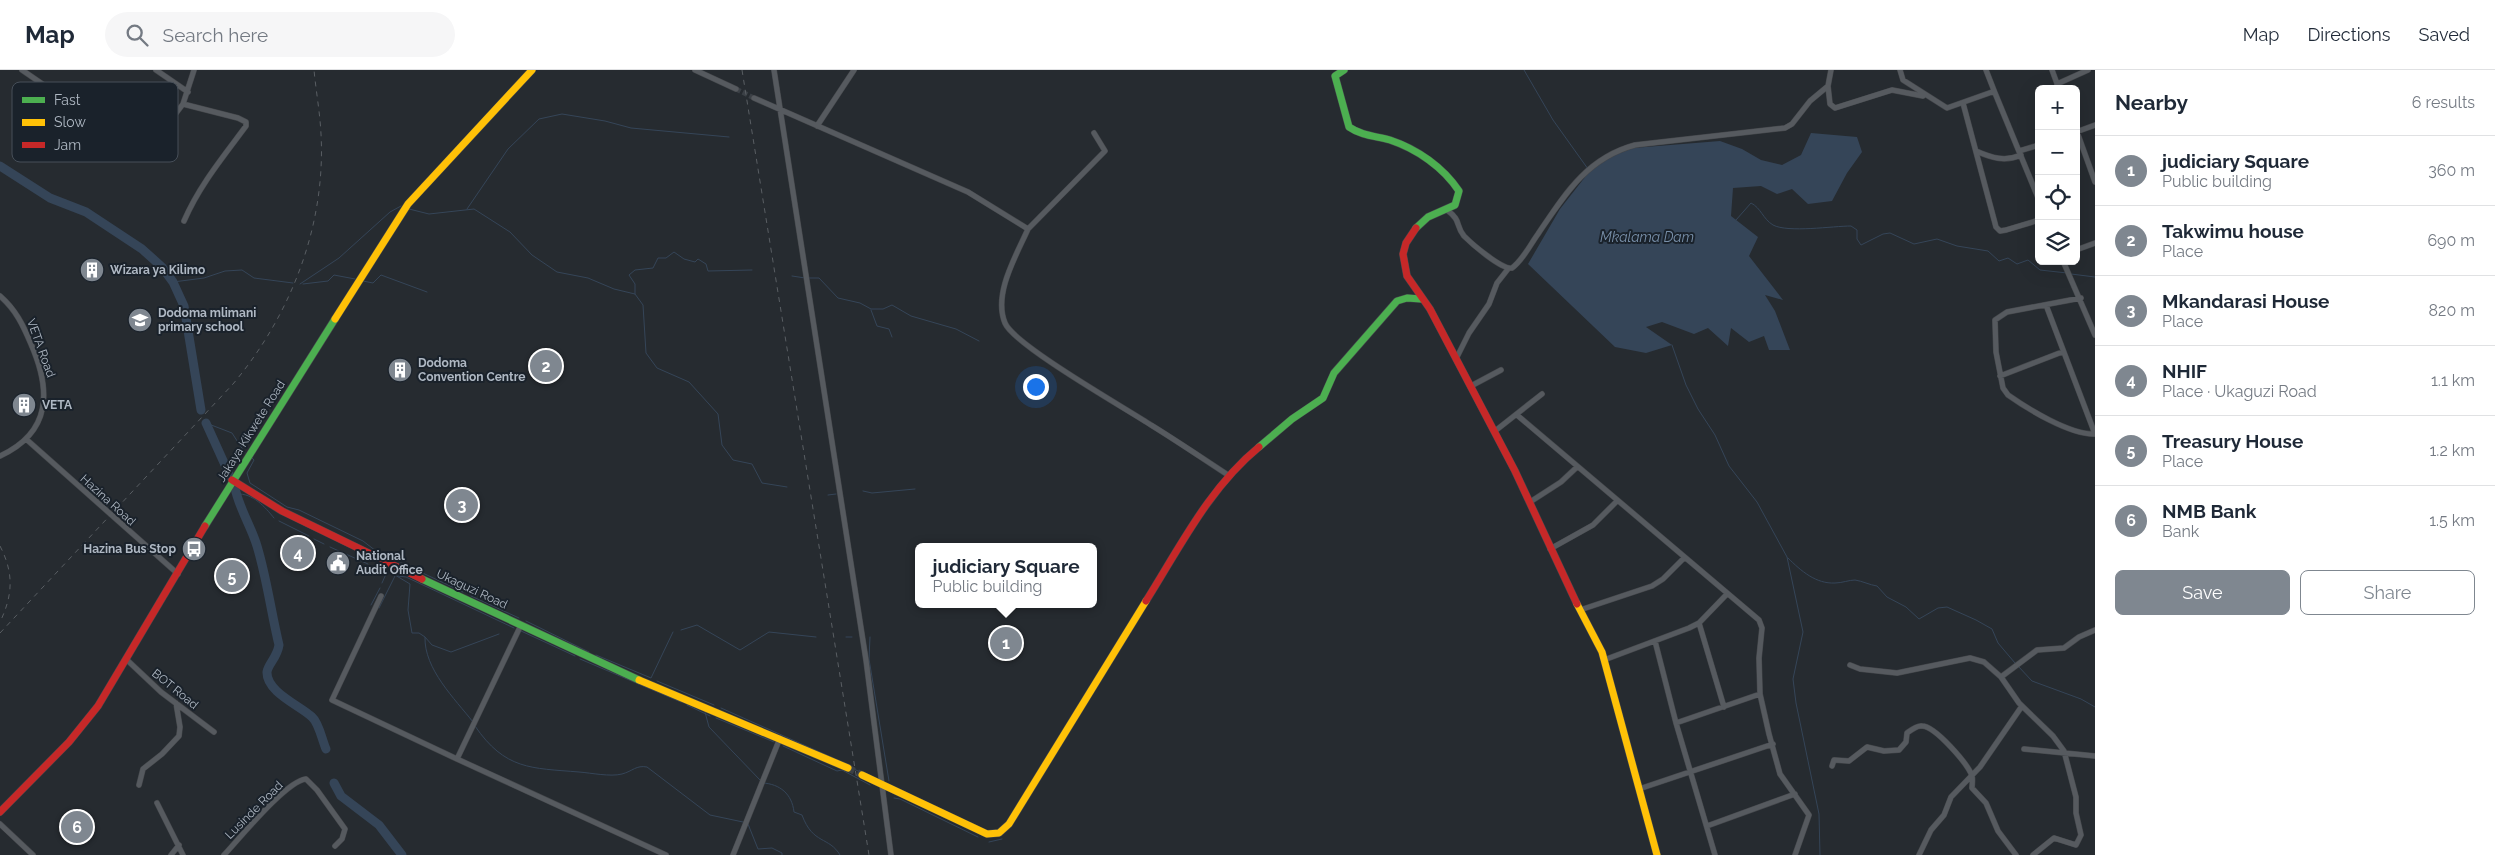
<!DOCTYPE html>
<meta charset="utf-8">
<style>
:root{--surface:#fff;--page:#f6f6f7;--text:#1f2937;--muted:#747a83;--line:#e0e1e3;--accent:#7f8790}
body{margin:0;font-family:Raleway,sans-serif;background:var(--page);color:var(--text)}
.controls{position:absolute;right:15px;top:15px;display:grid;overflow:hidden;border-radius:8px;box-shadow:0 5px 20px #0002}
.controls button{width:45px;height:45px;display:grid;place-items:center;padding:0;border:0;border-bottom:1px solid var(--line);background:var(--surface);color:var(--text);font:25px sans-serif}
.you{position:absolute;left:1035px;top:316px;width:18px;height:18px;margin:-12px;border:4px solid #fff;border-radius:50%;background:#1a73e8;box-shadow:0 0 0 8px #1a73e833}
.badge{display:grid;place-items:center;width:32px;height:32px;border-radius:50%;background:var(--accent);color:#fff;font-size:16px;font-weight:700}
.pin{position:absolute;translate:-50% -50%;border:2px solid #fff;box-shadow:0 1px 5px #0006}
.popup{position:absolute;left:915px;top:473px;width:182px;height:65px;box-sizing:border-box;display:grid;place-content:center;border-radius:8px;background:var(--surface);filter:drop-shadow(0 1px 4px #0005);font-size:16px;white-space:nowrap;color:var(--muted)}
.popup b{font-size:19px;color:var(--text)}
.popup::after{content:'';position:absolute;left:50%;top:100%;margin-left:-10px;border:10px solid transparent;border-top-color:var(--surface)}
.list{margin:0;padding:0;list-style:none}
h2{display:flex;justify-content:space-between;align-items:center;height:65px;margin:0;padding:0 20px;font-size:21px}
h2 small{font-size:16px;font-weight:400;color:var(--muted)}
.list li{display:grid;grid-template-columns:32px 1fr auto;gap:15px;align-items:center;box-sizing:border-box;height:70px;padding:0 20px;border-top:1px solid var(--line)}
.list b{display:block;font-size:19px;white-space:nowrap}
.list p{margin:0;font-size:16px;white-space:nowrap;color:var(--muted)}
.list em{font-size:16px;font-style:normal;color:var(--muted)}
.actions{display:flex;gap:10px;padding:15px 20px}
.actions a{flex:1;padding:11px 0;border:1px solid var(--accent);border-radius:8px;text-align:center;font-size:18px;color:var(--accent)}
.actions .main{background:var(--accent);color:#fff}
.icon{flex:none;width:28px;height:28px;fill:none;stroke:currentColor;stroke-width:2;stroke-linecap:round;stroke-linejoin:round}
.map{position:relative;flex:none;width:2095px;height:785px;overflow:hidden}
header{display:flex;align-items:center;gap:30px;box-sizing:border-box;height:70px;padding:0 25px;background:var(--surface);border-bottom:1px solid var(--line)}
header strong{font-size:24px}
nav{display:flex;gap:28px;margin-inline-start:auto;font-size:18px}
.search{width:350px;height:45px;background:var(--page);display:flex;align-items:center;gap:12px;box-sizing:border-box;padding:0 18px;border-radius:28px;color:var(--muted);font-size:19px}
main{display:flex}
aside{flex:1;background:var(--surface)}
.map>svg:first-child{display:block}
</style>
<header>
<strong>Map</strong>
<div class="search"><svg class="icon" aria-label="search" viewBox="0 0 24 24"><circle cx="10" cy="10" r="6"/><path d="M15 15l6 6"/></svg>Search here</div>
<nav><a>Map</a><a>Directions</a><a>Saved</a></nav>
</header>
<main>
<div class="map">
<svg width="2095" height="785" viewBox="0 0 2095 785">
<rect width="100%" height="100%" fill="#262b30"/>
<path fill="#354558" d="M1811,63L1857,67L1862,82L1847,103L1832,131L1808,134L1792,119L1777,124L1761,116L1733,118L1731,146L1758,167L1749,186L1783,230L1765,225L1775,241L1790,280H1769L1764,266L1749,272L1731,258L1728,276L1708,258L1694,264L1662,252L1646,257L1672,275L1646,283L1615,277L1528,194L1560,139L1589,102L1609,87L1633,78L1720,71L1742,79L1761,90L1782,95L1801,85Z"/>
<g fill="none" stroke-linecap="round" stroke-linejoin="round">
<path stroke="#354558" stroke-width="1" d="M1524,0L1553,50L1588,99
M409,139L429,144L474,139L510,162L532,185L557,202L588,208L614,219L635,224L643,235L646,283L657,298L689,312L718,344L722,375L733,390L752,394L762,413L787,417
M467,139L508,79L539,49L562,44L605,51L631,58L729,67
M1736,150L1751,133C1761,138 1763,149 1773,155C1788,163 1833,156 1851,156L1857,160V169L1861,175L1883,164L1890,163L1914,174L1937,169L1957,176L1988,181L1999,191L2008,188L2017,194L2028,190L2040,200L2067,203
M2071,204L2095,207
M792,206L805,208
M809,208H819L838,228L860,233L871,239H883L892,235L911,246L956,259L979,271
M363,211L373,213L381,205L427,222
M173,212L204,208L225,201L242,200L254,208L293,213
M300,214L339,188L390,142L401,136
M303,214L328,211L334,205L355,209
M635,224V214L629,205L635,200L653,198L658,188H666L674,182L684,189L695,192L698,189L706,194L708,201L752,200
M871,240L877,256L889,259L892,267
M1672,275L1686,315L1698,339L1715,365L1729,396L1757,432L1787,487L1803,562L1793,609L1796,633L1819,744L1820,785
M206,353L232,363L245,383
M252,388L254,390L247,403L250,413L287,437L299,440L363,471L376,481L395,490
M863,421L872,423L915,419
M237,424C253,423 265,437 274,448
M828,425L836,424
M279,451L309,466
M314,469L324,474
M330,477L368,494
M1788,488C1801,501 1816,514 1835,513C1842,513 1849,510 1855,510C1862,511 1870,515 1877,516L1887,527L1906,537L1919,549L1938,538L1947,537L1976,550L1992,559L1998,573L2015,593
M401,493L407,496
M373,497L386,504L382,513
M412,498L463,522
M395,505L410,514L408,540L412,563H419L425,567C424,599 455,629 473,652
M398,506L406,507L514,558
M471,526L519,548
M371,535L380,518
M379,538L395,506
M526,551L589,582
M681,560L697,555L740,580L769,562L816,567
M521,561L575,586
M425,567L432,575L451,582L499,564
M846,567H852
M870,567L869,589L889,711
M596,585L651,608L673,562
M580,589L681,632
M2018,596L2032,611L2081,629L2095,637
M657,611L714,635
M687,635L710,646
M721,638L833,688
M705,642L709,657L760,710
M716,648L774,672
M475,656C505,700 531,698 579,702C592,703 610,707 622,704C633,701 636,695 647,697L710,745L743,752
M783,676L837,701L842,700L870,715
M850,697L860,702
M763,713C780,714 792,724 794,742L802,745C813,775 829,766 840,785
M894,728L900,729L978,767
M748,754L758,779L772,778L782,783V785
M989,772L1002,769"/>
<path stroke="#354558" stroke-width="9" d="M0,96L50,128L86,142L142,179L162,197L173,212L184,236L201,340
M206,353L230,406
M235,418C239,438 251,456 257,476C267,509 271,542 279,575C277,588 268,594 267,602C266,622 301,636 312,647C319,653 322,670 326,679
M334,713L341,726L379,755L402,785"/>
<path stroke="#3b4046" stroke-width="5" stroke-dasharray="5 2.5" stroke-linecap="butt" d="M736,19L754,28"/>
<path stroke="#3b4046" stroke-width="7" stroke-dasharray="7 3.5" stroke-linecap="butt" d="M848,698L862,705"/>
<g stroke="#44474b" stroke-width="6">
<path id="street" d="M22,0L105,57L150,63L167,55L183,34L194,0
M156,0L188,22
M695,0L736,19
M774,0L866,590L891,785
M1900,0L1903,10L1947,38L1992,22L1995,23L2039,130
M1986,0L1995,23
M2052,0L2059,19
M2057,14L2088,0
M1828,16L1830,34L1835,38L1892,20L1923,26
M754,28L968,122L1028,159L1105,81L1094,63
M1963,33L1996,157L2000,161L2006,160L2039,150
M183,34L238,48L246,52V56C223,87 199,116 184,151
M817,56L854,0
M2076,59L2095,112
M2076,62L2095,55
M1976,81C1992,88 2005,92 2021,85
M2019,81L2039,75
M1447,140C1462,151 1455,155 1464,166C1472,174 1502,200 1512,198C1523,190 1530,175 1538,164C1565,124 1587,88 1635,75L1785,58L1792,54L1810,31L1828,16L1831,0
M1028,159C1016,186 993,224 1005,253C1014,275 1125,338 1151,355C1177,371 1202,388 1228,405
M2076,180L2095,173
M2063,191L2095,265
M0,226C16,240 23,255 31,274C51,320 52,362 0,386
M2081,228L2007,242L1995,250L1996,282L2003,318L2008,325C2028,339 2070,365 2095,364
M2046,235L2095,364
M1456,289L1469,263L1489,234L1497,213L1508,199
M2000,306L2062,282
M1471,316L1501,300
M1517,345L1759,550L1762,558L1759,588L1760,624L1769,664L1780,704L1809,745L1795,785
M1495,361L1542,324
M26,369L178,504
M1530,432L1561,412L1577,397
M1550,479L1593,455L1617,431
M381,526L332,630L457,689
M1580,540L1652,516L1663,509L1684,488
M1699,553L1724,637
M521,555L457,689L666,785
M1655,571L1676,653L1715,785
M126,589L161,622L214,662
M1604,590L1689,558L1699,553L1727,524
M1850,595L1860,599L1897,603L1970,588L1984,592L2001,607L2019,633L2053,666L2064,681L2076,727V743L2081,765L2076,775L2054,768L2033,785
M2001,607L2037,580L2064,578L2079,567L2095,560
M1676,653L1760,624
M2024,679L2095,686
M1832,696L1834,690L1849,691L1867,677L1884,681L1899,680L1906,672L1907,663C1911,660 1917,655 1922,656C1935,656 1968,694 1972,706C1973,710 1972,715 1972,718L1986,733L1998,761L2016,785
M139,715L143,699L162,684L179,666L180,657L176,633
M1639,719L1773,674
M157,733L183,785
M0,754L33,785
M1707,756L1795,724
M171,785L179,775
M224,785C240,768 286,711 306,709L317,720L345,759L342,769L335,776
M733,785L780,668
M1919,785L1931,760L1944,745L1951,727L1980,697L2022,636"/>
</g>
<g stroke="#44474b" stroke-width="8">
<path id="fast" d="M1344,0L1335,6L1349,57C1362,66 1376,66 1390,70C1417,79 1443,97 1459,121L1455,135L1428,147L1416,158
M1259,377L1292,349L1323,328L1334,303L1397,231L1407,228L1421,229
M205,456L335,249
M422,509L639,610"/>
</g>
<g stroke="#44474b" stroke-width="8">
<path id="slow" d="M335,249L408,134L532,0
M1577,534L1602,582L1657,785
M639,610L848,698
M862,705L987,764L999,763L1009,754L1146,531"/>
</g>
<g stroke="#44474b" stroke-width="8">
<path id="jam" d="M1416,158L1406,173L1403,184L1407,206L1430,239L1515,401L1577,534
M232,410L282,441L422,509
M1146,531C1180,477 1209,418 1259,377
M0,742L69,672L98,636L205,456"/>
</g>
<use href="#street" stroke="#565a5f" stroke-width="5"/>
<use href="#fast" stroke="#4caf50" stroke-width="7"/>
<use href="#slow" stroke="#ffc107" stroke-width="7"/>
<use href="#jam" stroke="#c62828" stroke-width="7"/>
<path stroke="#595e63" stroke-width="1" stroke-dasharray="5 5" stroke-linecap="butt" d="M742,0L869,785
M0,476C14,503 13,525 0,552
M0,563L233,314C291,245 326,155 321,64C320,43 316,21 314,0"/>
</g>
<defs>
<g id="building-disc" transform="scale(1.25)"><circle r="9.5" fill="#7f8790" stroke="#1a222b"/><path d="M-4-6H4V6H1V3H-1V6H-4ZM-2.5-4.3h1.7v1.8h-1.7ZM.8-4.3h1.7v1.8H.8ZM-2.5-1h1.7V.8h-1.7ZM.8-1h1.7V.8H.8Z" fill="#fff"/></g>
<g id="school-disc" transform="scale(1.25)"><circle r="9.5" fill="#7f8790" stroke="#1a222b"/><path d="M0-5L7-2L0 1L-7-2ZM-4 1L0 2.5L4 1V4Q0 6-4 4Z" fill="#fff"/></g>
<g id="bus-disc" transform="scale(1.25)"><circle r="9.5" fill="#7f8790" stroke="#1a222b"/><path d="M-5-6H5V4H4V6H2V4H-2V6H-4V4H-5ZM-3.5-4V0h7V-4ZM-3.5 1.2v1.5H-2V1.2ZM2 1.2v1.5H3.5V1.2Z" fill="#fff"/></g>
<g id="civic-disc" transform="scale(1.25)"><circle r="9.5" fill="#7f8790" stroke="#1a222b"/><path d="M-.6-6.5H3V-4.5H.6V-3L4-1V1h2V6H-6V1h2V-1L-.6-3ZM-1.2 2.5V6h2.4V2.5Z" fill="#fff"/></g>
</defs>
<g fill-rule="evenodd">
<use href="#building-disc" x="92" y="200"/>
<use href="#school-disc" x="140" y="250"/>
<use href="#building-disc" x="400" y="300"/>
<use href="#building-disc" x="24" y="335"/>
<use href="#bus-disc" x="194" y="479"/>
<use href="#civic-disc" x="338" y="493"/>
</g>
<g text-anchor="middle" stroke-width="4" stroke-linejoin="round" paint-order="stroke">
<g font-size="12" font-weight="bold" fill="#afb8c3" stroke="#1a222b" text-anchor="start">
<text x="110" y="204">Wizara ya Kilimo</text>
<text x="158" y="247">Dodoma mlimani<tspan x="158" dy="14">primary school</tspan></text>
<text x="418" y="297">Dodoma<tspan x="418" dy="14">Convention Centre</tspan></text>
<text x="42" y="339">VETA</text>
<text x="176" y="483" text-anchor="end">Hazina Bus Stop</text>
<text x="356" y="490">National<tspan x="356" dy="14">Audit Office</tspan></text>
</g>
<g font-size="12" fill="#afb8c3" stroke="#1a222b">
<text transform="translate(41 278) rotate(70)" y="4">VETA Road</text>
<text transform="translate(251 361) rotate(-58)" y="4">Jakaya Kikwete Road</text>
<text transform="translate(108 430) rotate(42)" y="4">Hazina Road</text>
<text transform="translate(472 519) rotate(25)" y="4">Ukaguzi Road</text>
<text transform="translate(175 619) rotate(39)" y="4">BOT Road</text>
<text transform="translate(254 740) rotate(-45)" y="4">Lusinde Road</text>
</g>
<g font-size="14" font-style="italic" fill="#7990aa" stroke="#1a222b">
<text x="1647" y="172">Mkalama Dam</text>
</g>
</g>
<rect x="12" y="12" width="166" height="80" rx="8" fill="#1a222b" stroke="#474f59" stroke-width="1"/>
<rect x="22" y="27" width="23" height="6" fill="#4caf50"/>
<rect x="22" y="49" width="23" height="7" fill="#ffc107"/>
<rect x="22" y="72" width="23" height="6" fill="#c62828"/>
<g font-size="14" fill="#afb8c3">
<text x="54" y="35">Fast</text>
<text x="54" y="57">Slow</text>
<text x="54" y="80">Jam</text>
</g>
</svg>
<div class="controls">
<button>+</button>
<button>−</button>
<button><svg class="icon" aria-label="locate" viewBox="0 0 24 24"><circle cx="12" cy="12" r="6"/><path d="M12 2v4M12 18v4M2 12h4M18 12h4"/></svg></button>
<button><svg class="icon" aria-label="layers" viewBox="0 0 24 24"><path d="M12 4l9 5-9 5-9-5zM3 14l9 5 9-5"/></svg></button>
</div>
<div class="you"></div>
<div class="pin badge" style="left:1006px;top:573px">1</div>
<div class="popup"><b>judiciary Square</b>Public building</div>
<div class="pin badge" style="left:546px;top:296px">2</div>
<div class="pin badge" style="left:462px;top:435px">3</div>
<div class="pin badge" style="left:298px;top:483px">4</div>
<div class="pin badge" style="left:232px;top:506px">5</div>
<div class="pin badge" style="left:77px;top:757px">6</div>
</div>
<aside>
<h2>Nearby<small>6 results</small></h2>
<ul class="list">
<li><span class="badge">1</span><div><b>judiciary Square</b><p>Public building</p></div><em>360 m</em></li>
<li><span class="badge">2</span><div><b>Takwimu house</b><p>Place</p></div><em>690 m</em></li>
<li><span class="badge">3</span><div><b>Mkandarasi House</b><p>Place</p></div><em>820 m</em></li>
<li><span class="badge">4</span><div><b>NHIF</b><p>Place · Ukaguzi Road</p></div><em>1.1 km</em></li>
<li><span class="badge">5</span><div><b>Treasury House</b><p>Place</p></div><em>1.2 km</em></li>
<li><span class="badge">6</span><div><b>NMB Bank</b><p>Bank</p></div><em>1.5 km</em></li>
</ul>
<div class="actions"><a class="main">Save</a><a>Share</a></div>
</aside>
</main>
